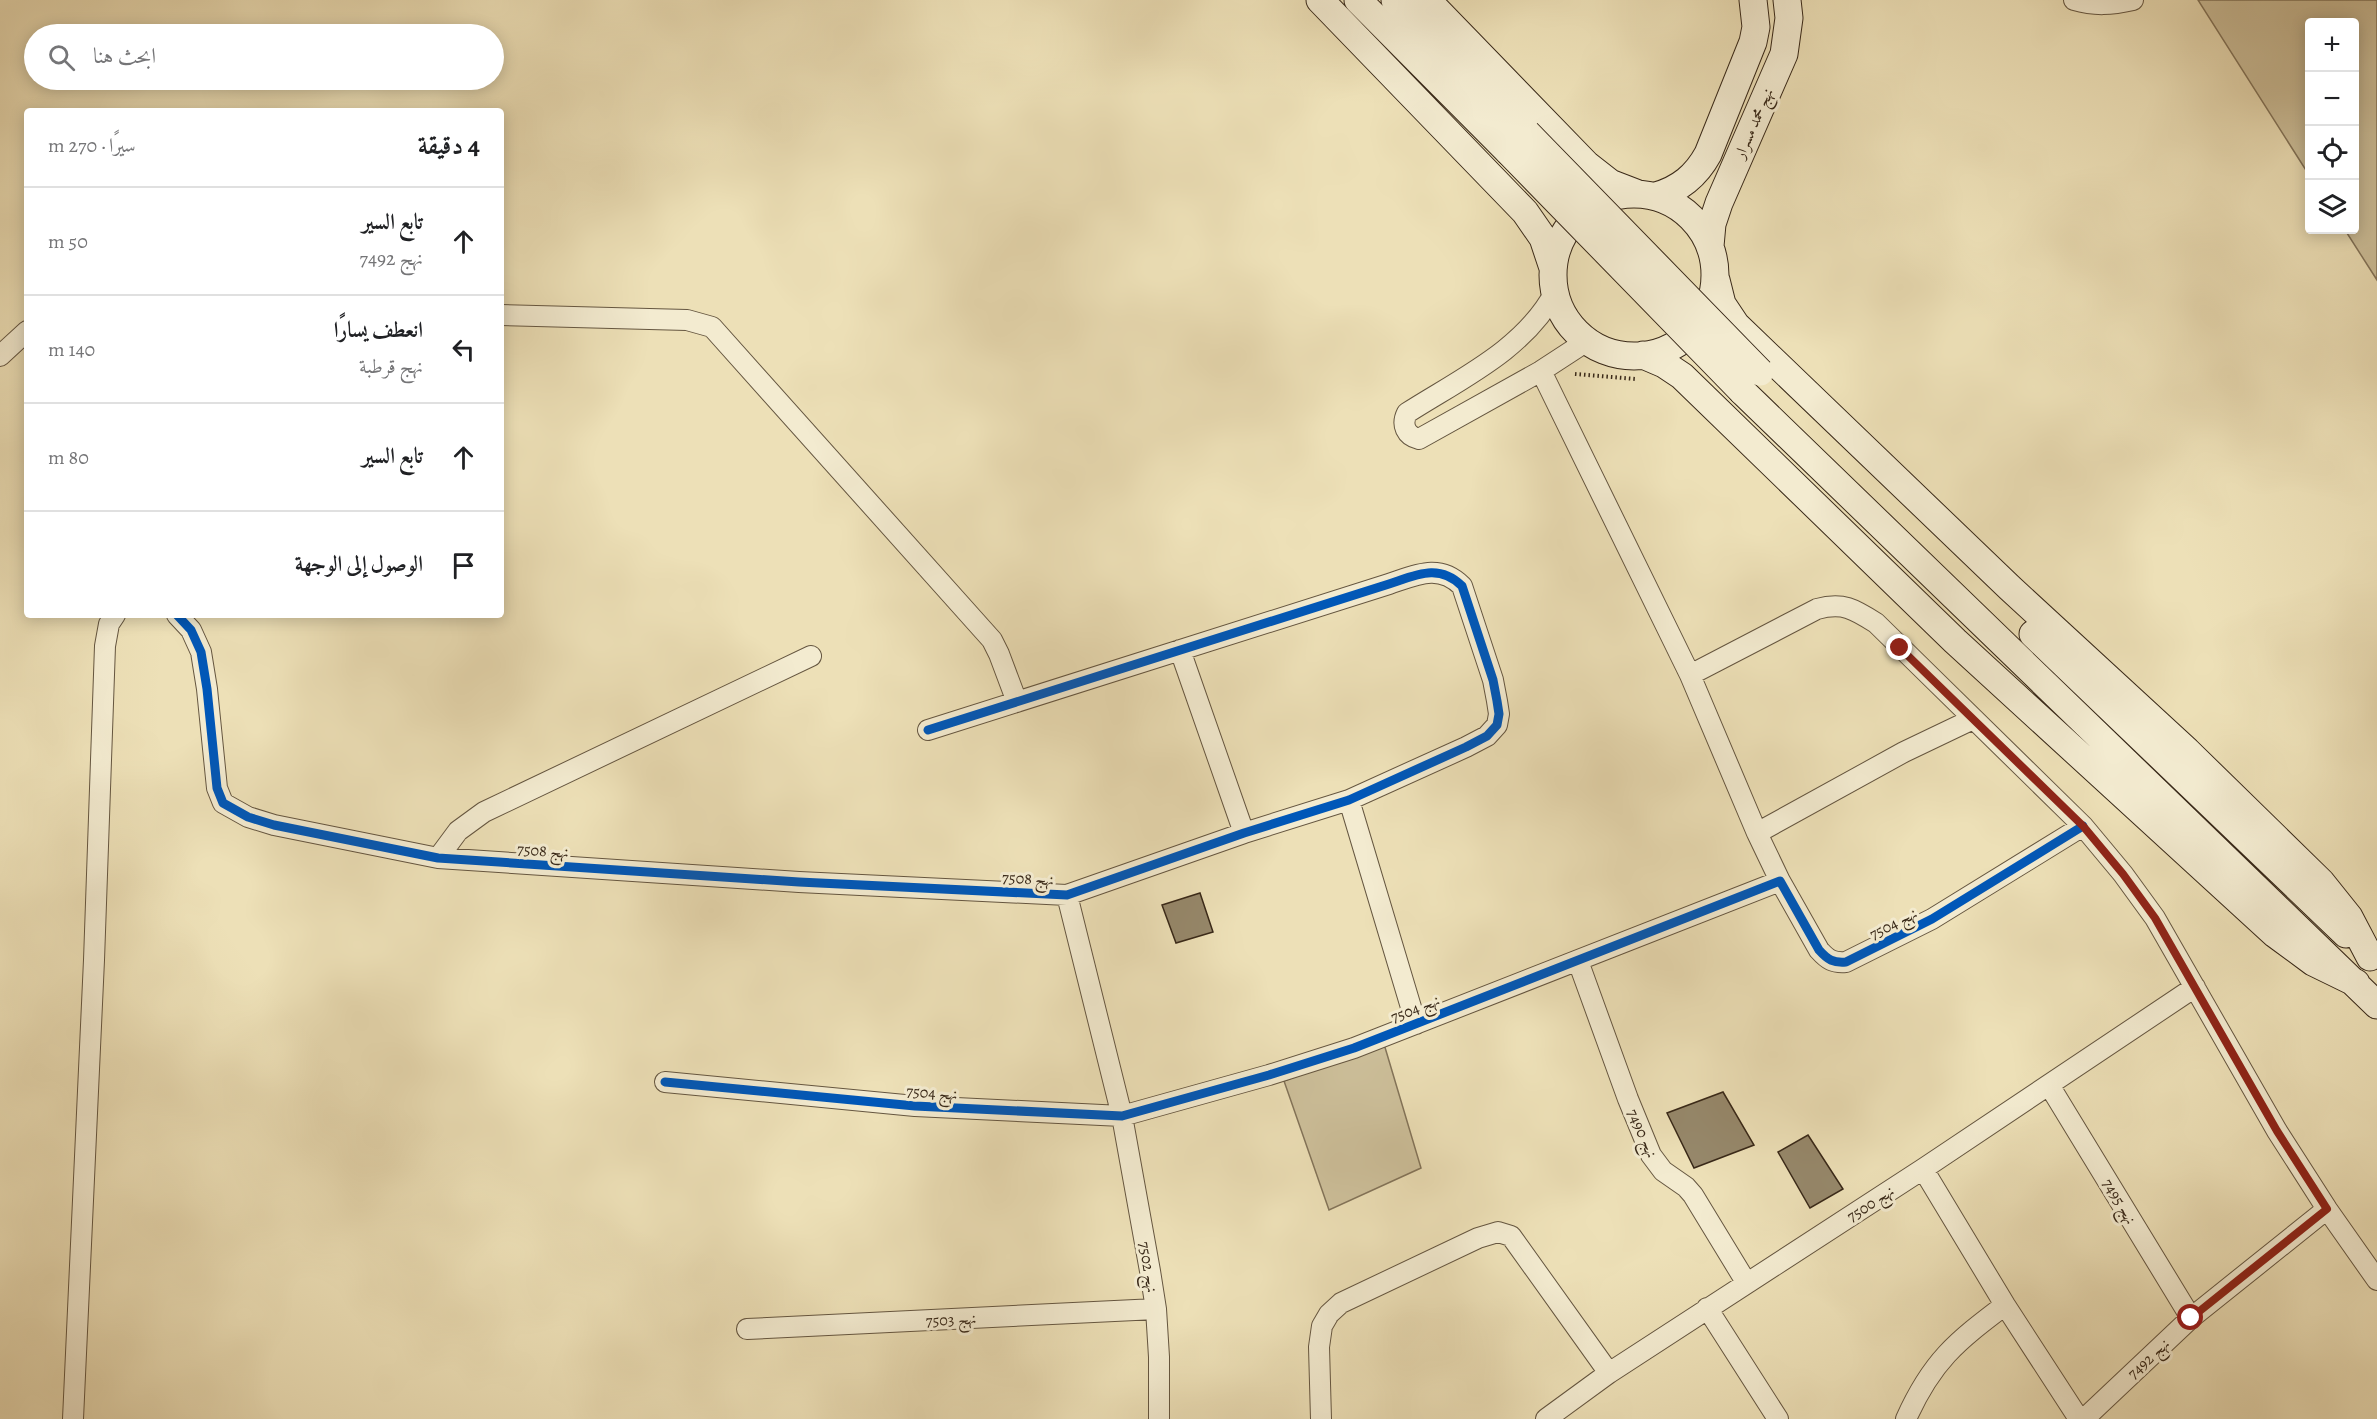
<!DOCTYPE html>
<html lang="ar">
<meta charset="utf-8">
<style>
:root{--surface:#fff;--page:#f6f6f6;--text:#202124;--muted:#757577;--line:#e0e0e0}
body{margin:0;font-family:Alegreya,Amiri,serif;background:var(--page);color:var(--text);direction:rtl}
.controls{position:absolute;right:18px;top:18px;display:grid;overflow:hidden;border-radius:6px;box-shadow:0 3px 15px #0003}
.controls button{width:54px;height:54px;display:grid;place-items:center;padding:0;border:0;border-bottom:2px solid var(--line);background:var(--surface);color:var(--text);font:30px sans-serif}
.stop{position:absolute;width:18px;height:18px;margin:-14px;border:4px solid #8f2418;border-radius:50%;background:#fff}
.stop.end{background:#8f2418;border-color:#fff;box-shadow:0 2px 6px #0008}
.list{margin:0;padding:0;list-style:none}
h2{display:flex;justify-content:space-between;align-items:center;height:78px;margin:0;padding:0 24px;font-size:26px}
h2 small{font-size:20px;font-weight:400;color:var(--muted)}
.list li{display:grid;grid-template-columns:39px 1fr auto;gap:18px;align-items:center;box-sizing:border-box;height:108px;padding:0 24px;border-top:2px solid var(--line)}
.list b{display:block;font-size:22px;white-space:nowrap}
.list p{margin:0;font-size:20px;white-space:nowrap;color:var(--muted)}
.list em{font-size:20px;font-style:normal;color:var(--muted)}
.icon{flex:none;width:33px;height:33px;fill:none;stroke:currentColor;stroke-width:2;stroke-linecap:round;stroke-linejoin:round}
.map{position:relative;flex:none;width:2377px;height:1419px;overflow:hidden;direction:ltr}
.search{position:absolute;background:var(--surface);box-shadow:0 3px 15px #0003;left:24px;top:24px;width:480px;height:66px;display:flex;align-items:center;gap:15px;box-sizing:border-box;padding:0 21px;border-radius:33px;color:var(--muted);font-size:22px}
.panel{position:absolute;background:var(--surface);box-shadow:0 3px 15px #0003;left:24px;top:108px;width:480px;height:510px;border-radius:6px;direction:rtl}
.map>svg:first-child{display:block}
</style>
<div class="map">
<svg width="2377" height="1419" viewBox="0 0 2377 1419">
<rect width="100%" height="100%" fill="#ede0b7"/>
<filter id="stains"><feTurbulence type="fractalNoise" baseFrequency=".00333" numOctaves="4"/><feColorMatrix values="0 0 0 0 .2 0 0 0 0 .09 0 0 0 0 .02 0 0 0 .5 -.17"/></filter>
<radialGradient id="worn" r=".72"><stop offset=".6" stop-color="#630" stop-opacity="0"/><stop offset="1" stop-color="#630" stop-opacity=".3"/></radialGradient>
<path fill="#cec19c" stroke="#83745a" stroke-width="1.5" d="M2198,0H2377V280L2345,230H2354V22H2310L2309,175Z
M1384,1044L1421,1168L1329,1210L1284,1081Z"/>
<path fill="#96886b" stroke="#382818" stroke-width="1.5" d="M1200,893L1213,932L1176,943L1162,905Z
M1723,1092L1754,1145L1694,1168L1667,1113Z
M1808,1135L1843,1189L1810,1208L1778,1152Z"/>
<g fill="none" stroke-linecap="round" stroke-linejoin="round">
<g stroke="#655640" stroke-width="22">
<path id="street" d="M2074,0C2095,6 2111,5 2133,0
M1555,292C1524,350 1460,379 1407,413C1401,425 1406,436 1419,439L1541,371L1587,341
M501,315L687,320L712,327L992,640L999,654L1017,702
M0,356L27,331
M1541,371L1690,675L1757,833L1780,881
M177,615L191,630L201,652L207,689L217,788L223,803L248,817L274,825L438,858L799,882L1067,895L1244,833L1349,800L1466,747L1487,736L1497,725L1499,714L1497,701L1493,680L1462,586C1439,563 1416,575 1389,584L928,730
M1180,650L1244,833
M1690,675L1817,609C1843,602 1854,609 1876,623L2083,826L2123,874L2155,918L2277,1131L2327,1209L2377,1280
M1349,800L1416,1024
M1757,833L1904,752L1973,719
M438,858L458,831L484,812L811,656
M1067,895L1122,1116L1150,1271L1156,1309L1159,1357V1419
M1578,961L1628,1099L1651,1155L1663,1171L1686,1187L1693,1195L1746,1282
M665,1082L915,1106L1122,1116L1269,1075L1354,1048L1780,881L1819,950C1828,960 1833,963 1846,962L1932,919L2083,826
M2049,1085L2191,1318
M1923,1169L2005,1305L2079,1419
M1707,1308L1778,1419
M747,1329L1156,1309
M73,1419L94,960L105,646L109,624L115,615
M1321,1419L1319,1347L1322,1326L1329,1314L1341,1303L1478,1238L1498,1232L1511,1236L1609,1373
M1546,1419L1609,1373L1923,1169L2195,987
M1906,1419C1932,1361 1956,1342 2005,1305
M2084,1419L2191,1318L2327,1209"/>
</g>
<g stroke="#382818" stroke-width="29">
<path id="secondary" d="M1320,0L1525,212L1543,238L1553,268
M1358,0L1509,152
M1395,0L1527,133
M1427,0L1587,165L1610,183L1636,193
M1553 275a81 81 0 1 1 162 0a81 81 0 1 1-162 0Z
M1656,196C1680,189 1696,176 1708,154L1753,42L1756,27L1753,0
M1710,246L1712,224L1719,203L1784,54L1789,18L1787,0
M1716,280L1722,304L1736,325L2010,588L2187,751L2321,882L2349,917L2370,957
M1643,355L1664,364L1682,376L1955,641L2275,934L2313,962L2356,983
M1742,391L2377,1005
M2033,634L2346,934"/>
</g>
<path stroke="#382818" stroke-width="4" stroke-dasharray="1.5 3" stroke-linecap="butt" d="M1575,374L1636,379"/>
<use href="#street" stroke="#f3ebd0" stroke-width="20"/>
<use href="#secondary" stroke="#f3ebd0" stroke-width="27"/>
<g stroke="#382818" stroke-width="29" stroke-linecap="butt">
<path id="secondary-bridge" d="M1527,133L1760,372
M1509,152L1742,391"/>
</g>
<use href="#secondary-bridge" stroke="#f3ebd0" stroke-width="27"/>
<g stroke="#f3ebd0" stroke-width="13">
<path id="cycleway" d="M177,615L191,630L201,652L207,689L217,788L223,803L248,817L274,825L438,858L799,882L1067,895L1244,833L1349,800L1466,747L1487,736L1497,725L1499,714L1497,701L1493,680L1462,586C1439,563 1416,575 1389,584L928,730
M665,1082L915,1106L1122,1116L1269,1075L1354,1048L1780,881L1819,950C1828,960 1833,963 1846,962L1932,919L2083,826"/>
</g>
<use href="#cycleway" stroke="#0057b8" stroke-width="9"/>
</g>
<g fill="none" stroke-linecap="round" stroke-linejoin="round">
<path stroke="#8f2418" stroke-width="8" d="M1900,648L2083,826L2123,874L2155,918L2277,1131L2327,1209L2191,1318"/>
</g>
<g text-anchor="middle" stroke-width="6" stroke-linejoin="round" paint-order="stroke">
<g font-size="16" fill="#382818" stroke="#f3ebd0">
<text transform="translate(1753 123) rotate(-66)" y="6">نهج محمد مسرار</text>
<text transform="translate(543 850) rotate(4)" y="6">نهج 7508</text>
<text transform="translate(1028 878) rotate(3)" y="6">نهج 7508</text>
<text transform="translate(1893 923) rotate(-27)" y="6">نهج 7504</text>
<text transform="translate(1415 1008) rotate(-21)" y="6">نهج 7504</text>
<text transform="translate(932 1092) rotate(4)" y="6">نهج 7504</text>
<text transform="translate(1643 1133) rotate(66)" y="6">نهج 7490</text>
<text transform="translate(2120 1201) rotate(59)" y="6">نهج 7495</text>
<text transform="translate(1870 1203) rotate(-33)" y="6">نهج 7500</text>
<text transform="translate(1149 1267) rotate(81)" y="6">نهج 7502</text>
<text transform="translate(951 1319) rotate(-3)" y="6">نهج 7503</text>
<text transform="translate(2148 1358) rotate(-43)" y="6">نهج 7492</text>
</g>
</g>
<rect width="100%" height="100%" filter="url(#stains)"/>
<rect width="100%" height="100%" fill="url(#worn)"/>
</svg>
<div class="controls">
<button>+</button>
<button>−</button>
<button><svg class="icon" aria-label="locate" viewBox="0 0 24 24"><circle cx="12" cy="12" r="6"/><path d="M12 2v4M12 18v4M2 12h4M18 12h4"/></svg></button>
<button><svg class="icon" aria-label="layers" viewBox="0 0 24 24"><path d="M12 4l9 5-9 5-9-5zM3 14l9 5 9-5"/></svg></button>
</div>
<div class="stop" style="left:2191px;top:1318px"></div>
<div class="stop end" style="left:1900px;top:648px"></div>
<div class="search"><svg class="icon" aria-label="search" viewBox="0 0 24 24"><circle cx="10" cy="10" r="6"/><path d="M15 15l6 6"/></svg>ابحث هنا</div>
<section class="panel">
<h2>4 دقيقة<small>سيرًا · 270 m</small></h2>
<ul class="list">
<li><svg class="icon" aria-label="ahead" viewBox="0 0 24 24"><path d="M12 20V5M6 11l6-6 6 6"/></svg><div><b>تابع السير</b><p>نهج 7492</p></div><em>50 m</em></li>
<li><svg class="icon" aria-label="left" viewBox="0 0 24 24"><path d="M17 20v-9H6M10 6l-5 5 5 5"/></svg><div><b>انعطف يسارًا</b><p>نهج قرطبة</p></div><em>140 m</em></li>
<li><svg class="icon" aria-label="ahead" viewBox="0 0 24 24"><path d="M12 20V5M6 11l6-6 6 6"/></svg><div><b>تابع السير</b></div><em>80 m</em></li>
<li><svg class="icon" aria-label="arrive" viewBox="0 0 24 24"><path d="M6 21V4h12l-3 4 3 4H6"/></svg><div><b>الوصول إلى الوجهة</b></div></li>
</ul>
</section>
</div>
